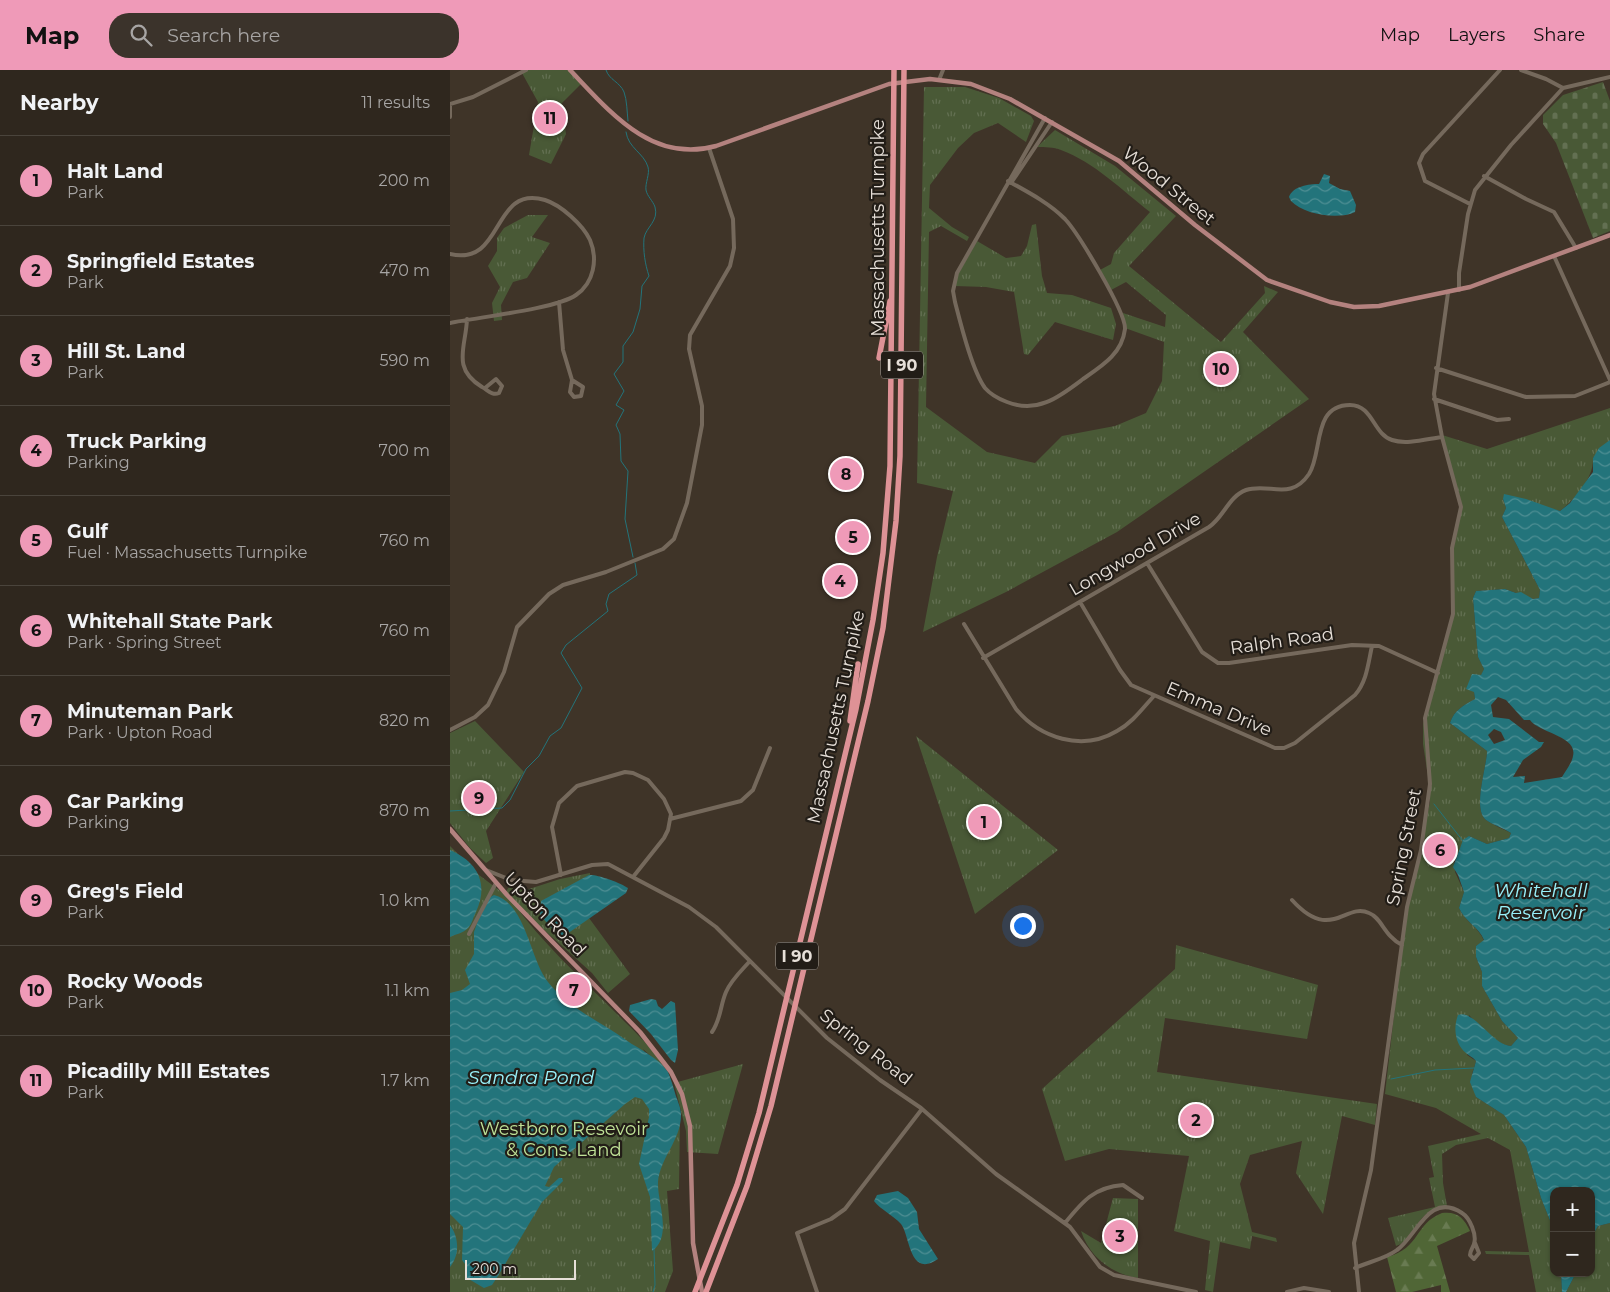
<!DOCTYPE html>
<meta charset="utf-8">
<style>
:root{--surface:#2f271e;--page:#3b332b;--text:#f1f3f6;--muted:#a7a5a4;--line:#4a443c;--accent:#ef9ab8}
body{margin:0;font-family:Montserrat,sans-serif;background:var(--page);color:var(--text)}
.controls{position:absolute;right:15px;bottom:15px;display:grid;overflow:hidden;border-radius:10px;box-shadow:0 1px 4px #0004}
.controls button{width:45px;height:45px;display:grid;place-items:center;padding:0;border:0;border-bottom:1px solid var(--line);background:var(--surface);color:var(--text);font:25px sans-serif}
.scale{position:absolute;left:15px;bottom:12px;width:111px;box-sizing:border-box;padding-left:5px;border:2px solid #e6dfd8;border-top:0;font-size:14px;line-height:18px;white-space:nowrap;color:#e6dfd8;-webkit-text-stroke:4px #221d17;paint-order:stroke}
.you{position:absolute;left:572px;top:855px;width:18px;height:18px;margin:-12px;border:4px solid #fff;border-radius:50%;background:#1a73e8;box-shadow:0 0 0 8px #1a73e833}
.badge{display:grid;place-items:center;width:32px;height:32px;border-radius:50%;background:var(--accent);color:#111;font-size:16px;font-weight:700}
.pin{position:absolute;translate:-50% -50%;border:2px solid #fff;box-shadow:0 1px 5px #0006}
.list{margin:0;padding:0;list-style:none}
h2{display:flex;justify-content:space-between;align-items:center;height:65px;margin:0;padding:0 20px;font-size:21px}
h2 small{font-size:16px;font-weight:400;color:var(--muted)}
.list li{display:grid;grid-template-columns:32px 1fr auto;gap:15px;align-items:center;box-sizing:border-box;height:90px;padding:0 20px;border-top:1px solid var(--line)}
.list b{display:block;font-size:19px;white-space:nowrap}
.list p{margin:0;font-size:16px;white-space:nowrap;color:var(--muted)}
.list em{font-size:16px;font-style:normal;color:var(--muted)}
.icon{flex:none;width:28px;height:28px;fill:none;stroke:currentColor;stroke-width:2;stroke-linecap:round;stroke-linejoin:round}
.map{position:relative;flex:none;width:1160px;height:1222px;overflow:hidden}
header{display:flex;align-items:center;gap:30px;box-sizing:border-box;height:70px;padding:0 25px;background:var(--accent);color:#111}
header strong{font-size:24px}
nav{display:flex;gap:28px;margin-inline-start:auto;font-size:18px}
.search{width:350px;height:45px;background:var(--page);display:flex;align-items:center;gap:12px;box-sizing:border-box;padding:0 18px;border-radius:20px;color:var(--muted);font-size:19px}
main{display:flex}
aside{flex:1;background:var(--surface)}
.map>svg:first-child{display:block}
</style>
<header>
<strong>Map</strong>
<div class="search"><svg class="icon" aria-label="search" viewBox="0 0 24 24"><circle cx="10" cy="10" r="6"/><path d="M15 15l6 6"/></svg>Search here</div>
<nav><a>Map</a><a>Layers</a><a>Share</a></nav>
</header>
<main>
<aside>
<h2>Nearby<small>11 results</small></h2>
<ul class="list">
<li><span class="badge">1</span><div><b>Halt Land</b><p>Park</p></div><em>200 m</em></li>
<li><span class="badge">2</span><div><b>Springfield Estates</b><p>Park</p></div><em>470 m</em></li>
<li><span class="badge">3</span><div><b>Hill St. Land</b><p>Park</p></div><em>590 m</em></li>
<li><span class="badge">4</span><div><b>Truck Parking</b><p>Parking</p></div><em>700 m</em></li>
<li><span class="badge">5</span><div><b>Gulf</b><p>Fuel · Massachusetts Turnpike</p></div><em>760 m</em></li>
<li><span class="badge">6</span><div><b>Whitehall State Park</b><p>Park · Spring Street</p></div><em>760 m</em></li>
<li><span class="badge">7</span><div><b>Minuteman Park</b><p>Park · Upton Road</p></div><em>820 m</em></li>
<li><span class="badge">8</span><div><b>Car Parking</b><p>Parking</p></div><em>870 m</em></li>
<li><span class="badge">9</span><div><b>Greg's Field</b><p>Park</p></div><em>1.0 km</em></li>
<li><span class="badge">10</span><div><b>Rocky Woods</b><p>Park</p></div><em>1.1 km</em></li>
<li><span class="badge">11</span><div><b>Picadilly Mill Estates</b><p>Park</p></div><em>1.7 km</em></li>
</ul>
</aside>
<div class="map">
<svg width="1160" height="1222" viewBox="0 0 1160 1222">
<defs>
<pattern id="grass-tufts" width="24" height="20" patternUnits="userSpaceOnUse" patternTransform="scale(1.25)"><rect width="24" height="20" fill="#495936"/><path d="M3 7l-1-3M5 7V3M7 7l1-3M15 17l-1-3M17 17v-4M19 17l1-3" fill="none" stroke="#637052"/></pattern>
<pattern id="forest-firs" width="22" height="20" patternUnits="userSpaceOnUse" patternTransform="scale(1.25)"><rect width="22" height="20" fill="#506636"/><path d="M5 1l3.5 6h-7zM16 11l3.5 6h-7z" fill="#697b52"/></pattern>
<pattern id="cemetery-stones" width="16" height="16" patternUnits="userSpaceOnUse" patternTransform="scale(1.25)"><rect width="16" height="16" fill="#495936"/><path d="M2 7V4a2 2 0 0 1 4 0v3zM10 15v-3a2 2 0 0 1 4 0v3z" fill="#637052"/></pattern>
<pattern id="water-waves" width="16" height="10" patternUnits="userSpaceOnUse" patternTransform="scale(1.25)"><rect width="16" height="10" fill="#23747b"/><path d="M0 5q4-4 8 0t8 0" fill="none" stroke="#4e8e93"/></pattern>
</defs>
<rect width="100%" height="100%" fill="#3f3428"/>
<path fill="url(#grass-tufts)" d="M76,0H120L132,13L112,33L116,64L101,94L79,85L88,32L72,3Z
M474,17H515L549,28L581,46L584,51L576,72L548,53L524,63L508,78L480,115L479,138L502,157L519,167L517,171L491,156L479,162L476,337L537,382L585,393L612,366L665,356L696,343L712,311L714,272L675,258L673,243L715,257L716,245L676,212L661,220L650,200L661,194L664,183L700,142C673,121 644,92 611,80C604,77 595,77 587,77L605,60L665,96L726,146L679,196L771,272L815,223L814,216L828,222L793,262L859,329L667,462L556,522L473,562L487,487L503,421L467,413Z
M78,145H98L82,167L100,173L77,208L63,212L51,235L52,250L44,251L42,233L50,217L38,196L47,181V168L54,158Z
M586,154L592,206L597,223L622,225L661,238L666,254L663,270L605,252L578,285L574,284L564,222L536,217L505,216L506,208L527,171L556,188L571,186L577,176L582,155Z
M1160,338V370L1143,388C1144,408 1125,429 1110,441L1095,437L1053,429L1056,438L1052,447L1090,520L1089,528L1083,529L1055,519L1026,521L1023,528L1028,587L1034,599L1024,622L1025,629C1014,635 1004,640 1000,653L1037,681C1037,696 1022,739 1036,750C1043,755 1053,759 1061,763L1059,768L1037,774L1019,766C1011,775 1011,782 1004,790L1005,802L1014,822L1009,838C1015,852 1029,857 1034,871L1026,876V887L1032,902V916L1052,951L1068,968L1061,976C1045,975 1029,956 1019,945L1017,985L1026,991L1022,1004L1026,1027L1054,1045L1076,1077L1091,1128L1101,1153L1104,1203H1111L1112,1222H1116L1126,1203H1141V1168L1148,1156L1160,1153V1222H1086L1079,1185L1036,1184L1035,1181L1079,1182L1060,1080L1038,1068L1006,1075L992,1084L993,1113L997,1136C963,1140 968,1169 946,1176L938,1148L985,1137L979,1108L984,1107L978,1076L1031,1064L986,1038L935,1024L955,849L980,732V719L973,674V654L999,560L1002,539V487L1011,440L1010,427L992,365L1037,379Z
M25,651L74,702L36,761L43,788L36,793L20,778L0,753V663Z
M466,666L608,780L525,844Z
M0,776L29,805L57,826L55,823L59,817L76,820L110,809L140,803L139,848L180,904L158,923L142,903L62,831C91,872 131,908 167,944C184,961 203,978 215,999L193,979L230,1046L229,1119L217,1121L223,1201L215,1222H0Z
M726,875L868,915L857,969L715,948L707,1002L927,1034L925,1055L892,1046L873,1144L846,1103L852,1071L800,1085L790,1114L802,1162L826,1168L827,1172L802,1166L800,1179L770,1172L763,1222L755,1220L760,1171L724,1161L739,1086L659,1079L615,1091L592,1019L725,899Z
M293,994L268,1084L237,1082L236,1061L224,1013Z
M663,1128L688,1129V1208C661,1204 639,1186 631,1161L651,1173Z"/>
<path fill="url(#forest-firs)" d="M992,1143C1007,1141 1014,1148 1020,1161L987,1176L1000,1222H991V1215L962,1222H946L937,1187C971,1178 964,1154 992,1143Z"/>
<path fill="url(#cemetery-stones)" d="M1153,12L1160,31V161L1143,168L1106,73L1093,54V45L1113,25Z"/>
<path fill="url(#water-waves)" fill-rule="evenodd" d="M874,104L880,106L879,113L890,119L900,121L906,135L905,142C889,150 854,145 841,131L839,127C843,116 859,114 869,114Z
M1160,370V858L1158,860H1160V1153L1148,1156L1141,1168V1121H1104V1181L1101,1153L1091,1128L1076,1077L1054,1045L1026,1027L1020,1012L1026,991C1023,987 1019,986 1016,983C1005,974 1003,958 1008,945C1024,939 1042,975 1061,976L1068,968L1052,951L1032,916V902L1026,887V876L1034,870C1029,857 1015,852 1009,838L1014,822L1008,805L1003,797L1013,770L1019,766L1037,774L1059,768L1061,763C1053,758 1043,755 1036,750C1022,739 1037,696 1037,681L1000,653C1004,640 1014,635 1025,629L1024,622L1016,619L1022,604L1031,605L1034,599L1028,587L1023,528L1026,521L1055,519L1066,523L1071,522L1083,529L1089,528L1090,520L1052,447L1056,438L1053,429L1054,424L1076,429L1110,441L1120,433L1143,402V388L1149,378ZM1048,627L1056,630L1074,650H1080C1089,663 1128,666 1123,686C1122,693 1116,700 1112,707L1074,713L1075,706L1063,707L1073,690L1091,677L1094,672H1089L1059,649L1043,647L1041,635ZM1044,659L1051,662L1055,670L1044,674L1038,665Z
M0,780C28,792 39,814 26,842C23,847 22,855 17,859C13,863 6,864 0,867Z
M139,805C147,804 171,813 178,818L176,823L114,866L106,863L90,845L91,831Z
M44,825C76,833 80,890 98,912C118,938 150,951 176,970C190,980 208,987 218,1002C221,1009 223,1016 225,1023C227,1030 231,1037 231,1045C231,1070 210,1088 208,1112C207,1132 223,1166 202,1181L200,1127L189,1094L199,1047V1039L192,1029L185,1027L175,1034L104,1097L95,1116L99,1117L109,1108H112L113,1111L92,1132L48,1206L42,1215L34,1218L17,1208L15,1194L12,1190L13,1157L0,1144V923L12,920L20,914L15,900L24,884V862L27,853L39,828Z
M201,929L206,930L208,936L212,939L221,931L225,933L228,980L225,993L221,990L201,964L179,941L180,935Z
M448,1121L458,1128L467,1142L469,1159L488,1189C459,1209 460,1165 451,1154C443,1145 431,1140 424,1131L427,1125Z
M0,1155C9,1167 10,1185 0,1197Z
M1111,1203H1126L1116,1222H1112Z"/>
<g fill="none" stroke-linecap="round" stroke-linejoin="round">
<path stroke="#23747b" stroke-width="1" d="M156,0C159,10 170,12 174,22C177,30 177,42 178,51
M176,62C178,78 194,83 198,97C200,104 195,113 196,120C197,126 203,131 205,137C209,151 196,157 194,168C193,181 195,194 199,206L192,216L190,239L183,262L173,276V292L164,304L174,321L166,335L174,340L166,355L170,364L171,391L178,401L175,449L183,487
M984,734L1013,771
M0,741L52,738L60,730L76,699L89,686L100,666L111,658L132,618L111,583L116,575L158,541L156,534L159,524L187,505L185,493
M941,1009L985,1000L1024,998
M203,1222L205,1215L204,1178"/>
<path stroke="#75695c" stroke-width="4" d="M1071,0L1096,9L1113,18L1160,7
M489,10L493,0
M0,34L23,27L76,0
M0,47V34
M1034,106L1076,129L1104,142L1126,178
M558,111C578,122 599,133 615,149C628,163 676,242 675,259C672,284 652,296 633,309C609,327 588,344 557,332C549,329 541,325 535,318C522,300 511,255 505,232L503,221L507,203L595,48
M561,113L602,52
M1020,134L975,111L969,93L973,84L1050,0
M0,184C55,197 41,114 95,130C111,135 133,155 140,170C148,189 144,213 126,225C106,239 29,247 0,253
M1104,186L1160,310
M1009,220V203L1018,144L1025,120L1061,75L1113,18
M109,232L113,280L122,310L120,322L124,327L131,326L133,317L122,310
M17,249C16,277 1,298 32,317C38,320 42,326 49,323L52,316L46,309L35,318
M986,298L1076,327L1125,326L1160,312
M984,329L1047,350L1059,349
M697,493L752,582L768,593H779L902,575L929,576L988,603
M630,532L670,600L681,615L825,678H834L845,673L905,625C917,611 918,594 922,576
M514,554L566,639C590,668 632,682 667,661C682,653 692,639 703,627
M533,588L759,457C773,448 779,426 796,420C819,412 840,432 859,404C873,382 862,335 900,335C923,335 923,364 942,370C956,375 977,369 992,367
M0,660L25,647L38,635L54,602L67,557L99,524L113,515L156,502L213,479L224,469L237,433L252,355V336L239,279L240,265L280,196L284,178L283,149L259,78
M220,749L291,731L303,720L320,678
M36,800L61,810L86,812L142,795L158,794L239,837L266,857L377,968L430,1010L471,1038L546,1104L620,1157L650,1197L664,1205L746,1222
M111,805L102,757L109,733L127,716L175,702L183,703L198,710L214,729L221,744L218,760L214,768L183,807
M842,830C881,873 895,832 919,843C932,848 934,866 952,875
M19,864L46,813
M262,962C271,949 270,936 276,922C281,910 292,900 300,891
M615,1153C632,1132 644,1117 673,1115L692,1128
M905,1198C918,1192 935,1189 947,1180C967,1166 979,1121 1012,1143C1020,1148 1027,1165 1024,1174C1023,1178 1020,1180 1020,1185L1024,1189L1029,1183L1025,1173
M367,1222L347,1163L381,1149L395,1139L472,1039
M837,1222L854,1218L879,1222
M909,1222L904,1173L921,1100L957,837L971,780L980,714L975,648L1003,544L1002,478L1011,437L992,367L984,324L998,223"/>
<path stroke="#b4827f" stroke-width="4.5" d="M120,0C160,42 202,94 266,76L439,14L480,9L521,14L560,29L669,91L745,155L817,210L880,232L904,237L929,236L1020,217L1160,165
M0,759L57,825L190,962L221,1002L232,1024L240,1056L243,1173L252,1222"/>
<path stroke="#de9296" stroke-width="5.5" d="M429,288L440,231
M400,651L408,594
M245,1222L287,1115L309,1043L406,639L423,550L433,483L440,396L444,0
M256,1222L297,1116L321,1036L418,631L433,558L446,451L450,386L454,0"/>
</g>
<g text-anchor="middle" stroke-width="4.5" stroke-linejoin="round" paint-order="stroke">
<g fill="#221d17" stroke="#aba59e" stroke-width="1">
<rect x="431" y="281.5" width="42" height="27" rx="4"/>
<rect x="326" y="872.5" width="42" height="27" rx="4"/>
</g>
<g font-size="16" font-weight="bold" fill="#e6dfd8">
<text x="452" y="301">I 90</text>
<text x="347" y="892">I 90</text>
</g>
<g font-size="18" fill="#e6dfd8" stroke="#221d17">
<text transform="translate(719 116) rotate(39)" y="6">Wood Street</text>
<text transform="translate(428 158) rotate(-90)" y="6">Massachusetts Turnpike</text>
<text transform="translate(685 484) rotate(-30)" y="6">Longwood Drive</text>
<text transform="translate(832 571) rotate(-8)" y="6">Ralph Road</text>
<text transform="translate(769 639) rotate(23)" y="6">Emma Drive</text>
<text transform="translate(386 647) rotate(-78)" y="6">Massachusetts Turnpike</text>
<text transform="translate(954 777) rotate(-79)" y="6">Spring Street</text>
<text transform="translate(95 844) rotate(46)" y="6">Upton Road</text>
<text transform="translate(416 977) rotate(38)" y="6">Spring Road</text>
</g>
<g font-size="18" fill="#bfe297" stroke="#221d17">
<text x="114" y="1065">Westboro Resevoir<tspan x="114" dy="21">&amp; Cons. Land</tspan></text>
</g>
<g font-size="19" font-style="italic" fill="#99f1fa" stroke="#221d17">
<text x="1091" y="827">Whitehall<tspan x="1091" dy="22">Reservoir</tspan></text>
<text x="81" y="1014">Sandra Pond</text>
</g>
</g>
</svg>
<div class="controls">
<button>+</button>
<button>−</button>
</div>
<div class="scale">200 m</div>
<div class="you"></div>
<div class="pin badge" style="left:534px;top:752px">1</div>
<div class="pin badge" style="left:746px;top:1050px">2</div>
<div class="pin badge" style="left:670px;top:1166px">3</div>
<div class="pin badge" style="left:390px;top:511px">4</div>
<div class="pin badge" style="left:403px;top:467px">5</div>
<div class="pin badge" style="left:990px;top:780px">6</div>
<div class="pin badge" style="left:124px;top:920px">7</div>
<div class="pin badge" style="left:396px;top:404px">8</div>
<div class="pin badge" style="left:29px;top:728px">9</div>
<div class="pin badge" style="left:771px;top:299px">10</div>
<div class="pin badge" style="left:100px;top:48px">11</div>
</div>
</main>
